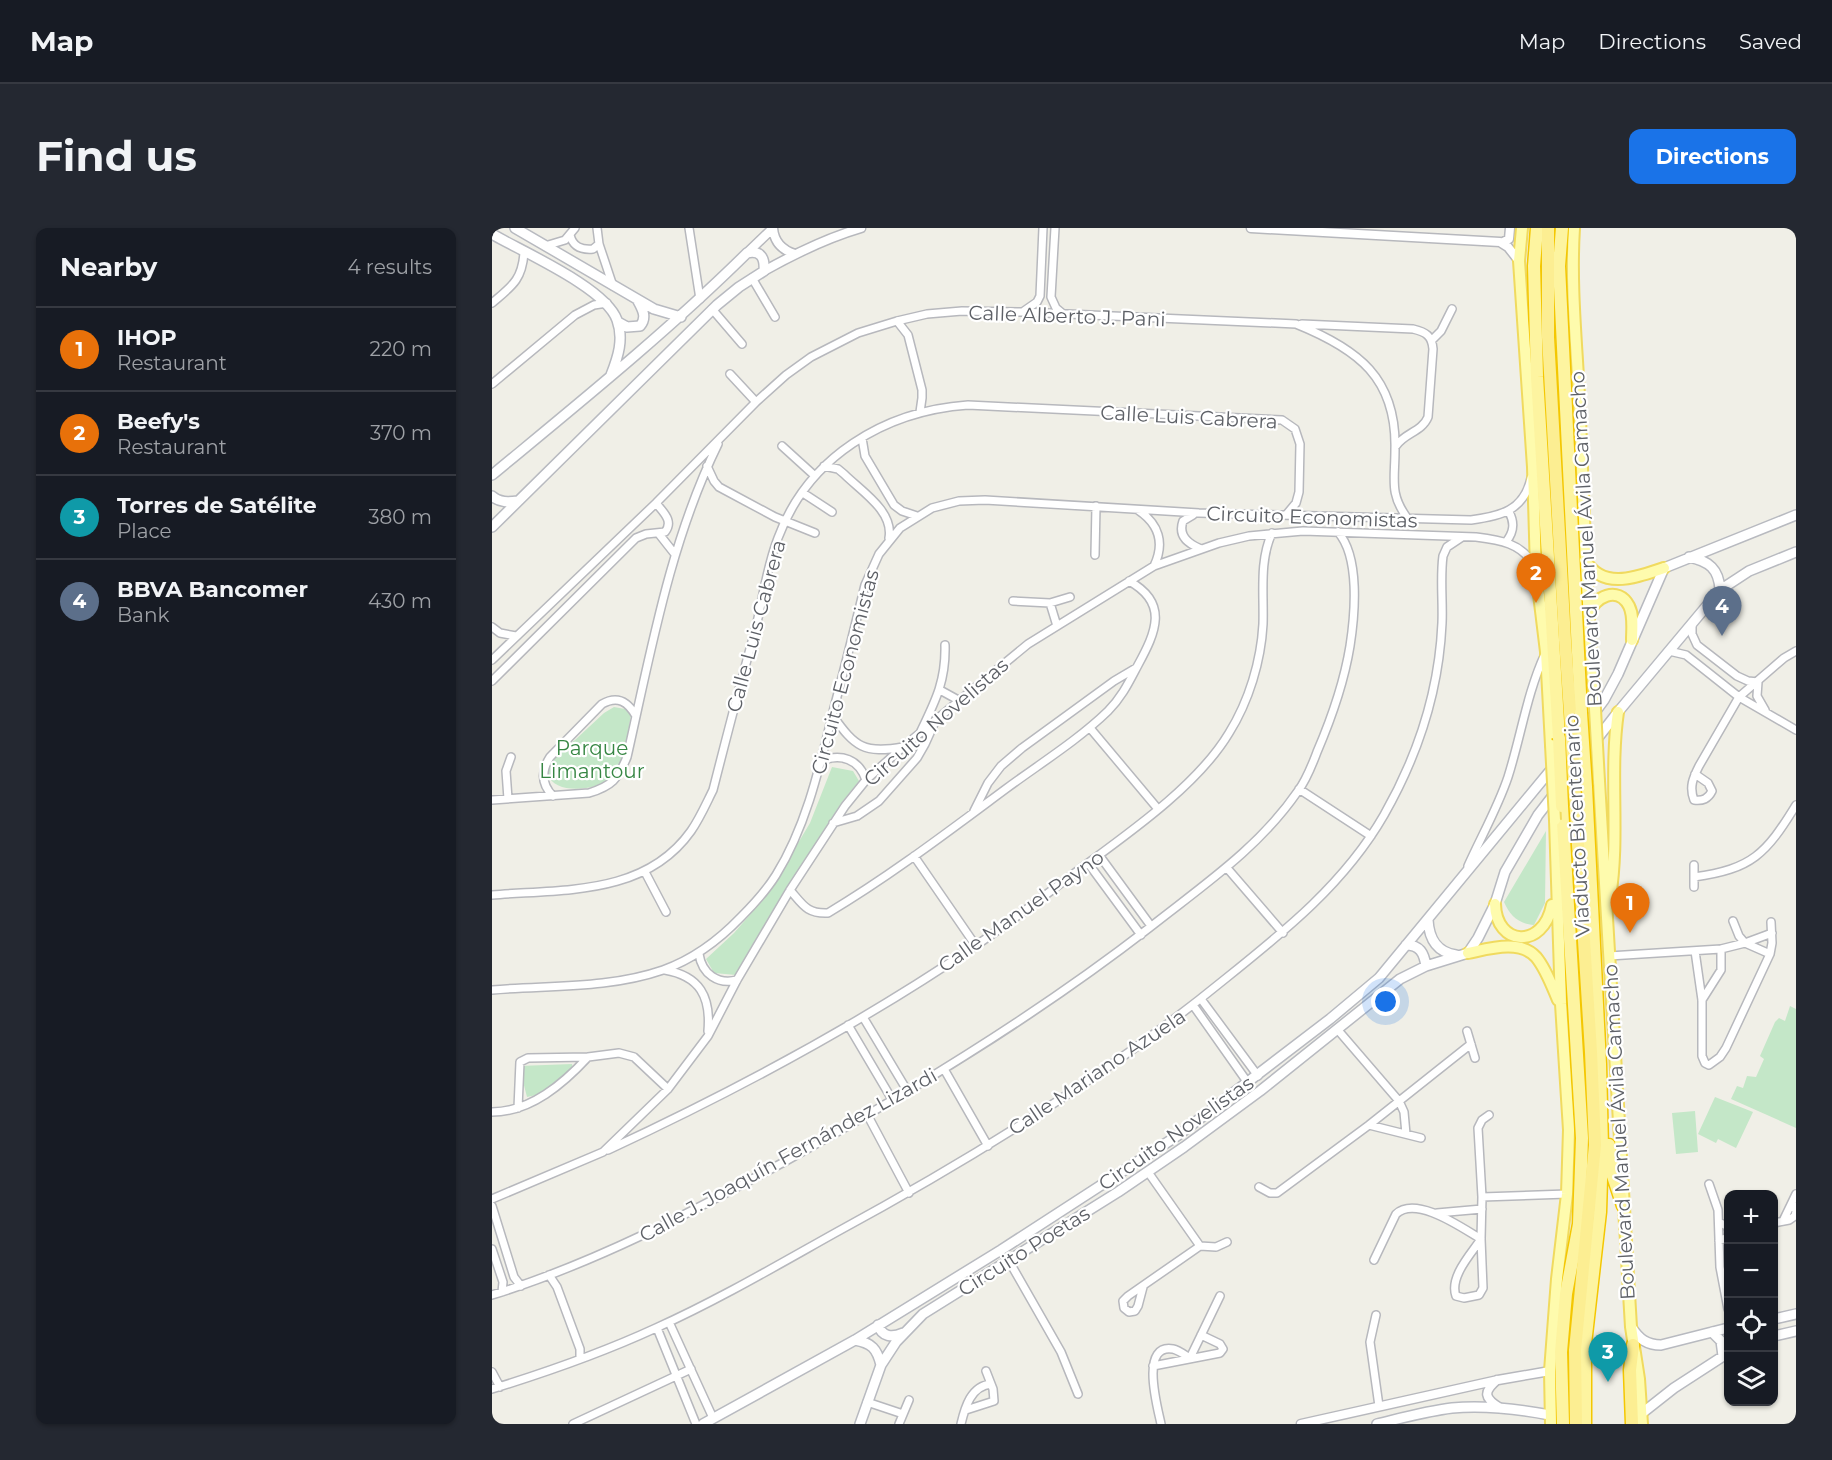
<!DOCTYPE html>
<meta charset="utf-8">
<style>
:root{--surface:#171b24;--page:#242831;--text:#f1f3f6;--muted:#9ea1a6;--line:#363941;--accent:#1a73e8}
body{margin:0;font-family:Montserrat,sans-serif;background:var(--page);color:var(--text)}
.controls{position:absolute;right:18px;bottom:18px;display:grid;overflow:hidden;border-radius:12px;box-shadow:0 2px 4px #0004}
.controls button{width:54px;height:54px;display:grid;place-items:center;padding:0;border:0;border-bottom:2px solid var(--line);background:var(--surface);color:var(--text);font:30px sans-serif}
.you{position:absolute;left:894px;top:774px;width:21px;height:21px;margin:-15px;border:4px solid #fff;border-radius:50%;background:#1a73e8;box-shadow:0 0 0 9px #1a73e833}
.badge{display:grid;place-items:center;width:39px;height:39px;border-radius:50%;background:var(--accent);color:#fff;font-size:20px;font-weight:700}
.pin{position:absolute;translate:-50% -50px;filter:drop-shadow(0 2px 3px #0008)}
.pin::after{content:'';position:absolute;top:32px;width:21px;height:18px;background:inherit;clip-path:polygon(0 0,100% 0,50% 100%)}
.list{margin:0;padding:0;list-style:none}
h2{display:flex;justify-content:space-between;align-items:center;height:78px;margin:0;padding:0 24px;font-size:26px}
h2 small{font-size:20px;font-weight:400;color:var(--muted)}
.list li{display:grid;grid-template-columns:39px 1fr auto;gap:18px;align-items:center;box-sizing:border-box;height:84px;padding:0 24px;border-top:2px solid var(--line)}
.list b{display:block;font-size:22px;white-space:nowrap}
.list p{margin:0;font-size:20px;white-space:nowrap;color:var(--muted)}
.list em{font-size:20px;font-style:normal;color:var(--muted)}
.icon{flex:none;width:33px;height:33px;fill:none;stroke:currentColor;stroke-width:2;stroke-linecap:round;stroke-linejoin:round}
.map{position:relative;flex:none;width:1304px;height:1196px;overflow:hidden;border-radius:12px}
header{display:flex;align-items:center;gap:36px;box-sizing:border-box;height:84px;padding:0 30px;background:var(--surface);border-bottom:2px solid var(--line)}
header strong{font-size:28px}
nav{display:flex;gap:33px;margin-inline-start:auto;font-size:21px}
.intro{display:flex;align-items:center;justify-content:space-between;box-sizing:border-box;height:144px;padding:0 36px}
h1{margin:0;font-size:42px}
.button{padding:15px 27px;border-radius:12px;background:var(--accent);color:#fff;font-size:21px;font-weight:700}
main{display:flex;gap:36px;padding:0 36px}
aside{flex:1;background:var(--surface);border-radius:12px;box-shadow:0 2px 4px #0004}
.map>svg:first-child{display:block}
</style>
<header>
<strong>Map</strong>
<nav><a>Map</a><a>Directions</a><a>Saved</a></nav>
</header>
<div class="intro"><h1>Find us</h1><a class="button">Directions</a></div>
<main>
<aside>
<h2>Nearby<small>4 results</small></h2>
<ul class="list">
<li><span class="badge" style="background:#e8710a">1</span><div><b>IHOP</b><p>Restaurant</p></div><em>220 m</em></li>
<li><span class="badge" style="background:#e8710a">2</span><div><b>Beefy's</b><p>Restaurant</p></div><em>370 m</em></li>
<li><span class="badge" style="background:#0f9aa8">3</span><div><b>Torres de Satélite</b><p>Place</p></div><em>380 m</em></li>
<li><span class="badge" style="background:#5c6f8a">4</span><div><b>BBVA Bancomer</b><p>Bank</p></div><em>430 m</em></li>
</ul>
</aside>
<div class="map">
<svg width="1304" height="1196" viewBox="0 0 1304 1196">
<rect width="100%" height="100%" fill="#f0efe7"/>
<path fill="#c4e7c8" d="M122,479L133,481L139,487C136,503 134,526 125,541C121,547 112,556 104,558C88,562 61,564 55,545C54,541 56,536 56,532L83,512L112,485Z
M340,539L361,543L367,553L350,574L262,714L244,747L222,745L214,731L242,705L275,667L318,595Z
M1054,603L1053,675L1042,697C1027,696 1018,688 1012,674Z
M1298,778L1304,781V900L1239,871L1245,858L1251,860L1255,848L1264,849L1272,831L1268,828L1283,794L1287,790L1293,793Z
M80,836L81,841L53,865L35,869L27,838Z
M1223,869L1261,884L1244,920L1226,911L1224,915L1206,906Z
M1203,883L1206,924L1184,926L1180,885Z"/>
<g fill="none" stroke-linecap="round" stroke-linejoin="round">
<g stroke="#b7b8bd" stroke-width="10">
<path id="minor" d="M105,0L107,16L121,58
M197,0L208,71
M563,0L559,69L564,80L570,85
M78,7C81,19 89,22 101,21L107,16
M53,18L73,12L83,0
M260,50L283,89
M0,75C20,58 30,52 32,25
M220,81L250,116
M532,83L545,74L548,68L551,0
M405,93L416,107L430,162V170L428,184
M810,96L921,101C934,104 940,108 941,121L936,189C930,204 912,205 904,218
M940,112L949,103L960,81
M238,146L264,174
M0,156L83,87L102,77L115,75
M370,210L373,228L402,277L410,283L425,288
M290,218L323,248
M215,238L222,253L227,259L283,289L323,305
M332,238L346,241L352,246C369,263 402,283 397,310
M311,265L340,284
M646,282C667,296 673,315 662,338
M701,287L691,293C686,307 695,315 707,320
M167,306L182,325
M1014,314C1022,304 1023,295 1017,284
M603,327L604,278
M521,373L558,375L578,369
M558,375L565,398
M1200,396V406L1205,417L1245,448L1256,453L1266,454
M0,399L8,405L24,408
M1177,423L1194,427L1247,469L1304,502
M0,432L164,275L264,174L294,147L319,129L366,105L405,93L435,86L470,83L530,84L804,96C866,121 905,150 903,222C903,252 897,266 916,291
M0,453L144,310L154,306L173,304C182,293 171,284 164,275
M1266,454L1265,468L1273,482
M448,462L468,473
M341,488C363,519 372,526 411,519
M598,500L666,581
M429,503C444,472 454,452 453,417
M329,533C349,525 367,531 374,552
M1203,546L1216,555L1220,563C1216,571 1211,573 1202,572C1197,559 1201,550 1207,538L1247,469L1292,430L1304,423
M807,561L879,608
M61,568C49,556 49,543 58,529L110,476C126,467 136,474 144,488
M16,571L14,543L19,529
M0,572L97,565C120,558 126,551 135,529C159,423 178,314 226,216
M482,583L496,555L509,538L530,520L622,453L644,440
M341,595L365,588L387,573L425,530L433,516L442,496
M607,627L659,698
M422,628L484,718
M596,635L649,707
M1202,637V659
M976,638C989,609 1006,579 1016,549C1029,508 1035,465 1053,426
M735,640L791,705
M153,644L174,684
M1202,649C1260,641 1274,626 1304,577
M298,662C311,677 315,686 336,685C398,648 457,603 515,560C549,535 586,512 616,483C630,469 637,454 646,437C664,404 677,375 637,353
M0,667C71,661 153,668 199,603C208,590 214,576 221,562C235,507 249,453 264,399C271,369 275,338 286,310C316,229 392,183 476,177L790,192L803,201L808,216L807,264L804,275L794,287
M1241,693L1247,708L1253,715L1280,705
M1203,723L1210,772V828L1213,835L1217,837L1228,829L1234,820L1278,726L1280,715L1279,694
M207,726C210,746 226,757 245,752
M1117,728L1229,721L1253,715L1278,726
M173,742C208,748 219,769 216,803
M0,762C57,757 116,761 171,742C202,731 226,713 249,689C262,676 274,663 284,647C315,597 328,537 342,480C353,439 363,398 373,357L387,326L408,300L440,280L467,273L493,272L707,285L979,292C1008,288 1032,283 1039,250
M709,771L766,848
M1210,772L1229,742V721
M701,777L756,855
M371,789L416,864
M356,797L401,873
M845,801L907,873L912,884L914,906
M975,803L983,830
M452,841L496,918
M26,880L28,834L36,830L96,829
M0,884C39,884 72,855 96,829L127,825L142,829L176,861
M376,888L417,965
M877,897L929,910
M116,922C243,863 368,796 483,718C519,694 553,667 588,641C637,605 706,557 737,505C757,473 769,433 771,396C772,366 767,333 780,305
M656,944L708,1018L724,1019L735,1014
M1217,956L1226,982L1228,1039L1236,1081
M767,959L778,965H785L877,897L979,816
M990,969L1075,966
M0,971L111,924L176,861L216,808L245,752L298,662L353,578L374,552L411,519L536,416L662,338L727,315L757,308L811,303L984,309C1008,312 1029,315 1042,337
M0,978L22,1049L29,1058
M945,985L990,981
M1291,993L1304,966
M1227,994L1236,999
M1282,995L1297,992L1303,988L1304,983L1300,975
M989,1011C979,1026 957,1049 964,1068L972,1070L987,1067L991,1060L989,1011L990,969L986,900L990,892L997,887
M1227,1013L1236,1009
M0,1021L11,1054L10,1064
M882,1032L904,986C924,967 970,1000 989,1011
M517,1033L569,1124L586,1166
M57,1047L65,1059L88,1121V1131
M651,1059L646,1078L643,1083L637,1084L632,1080L631,1073L636,1068L708,1018
M0,1067C103,1035 198,985 292,934C419,864 542,789 657,700C710,658 767,620 806,563C815,551 820,537 825,524C840,489 852,455 858,418C863,386 868,329 846,304
M884,1087L878,1114L887,1178
M177,1094L221,1190
M165,1100L204,1196
M661,1138L728,1125L731,1121L728,1116L709,1107
M0,1144L8,1159
M0,1161C55,1144 112,1124 164,1100C226,1072 284,1038 343,1005C480,931 613,849 733,751C793,703 853,655 892,587C925,529 947,463 950,395C951,373 948,350 951,328L955,319L970,309
M375,1174L411,1186
M474,1182L502,1173L501,1161L494,1143
M81,1196L199,1141
M407,1196L417,1172
M469,1196C473,1179 479,1158 499,1156
M669,1196C666,1181 647,1115 681,1121C686,1122 693,1127 698,1130L728,1068"/>
</g>
<g stroke="#b7b8bd" stroke-width="11">
<path id="tertiary" d="M281,0C282,14 290,22 303,26
M759,0L1008,14L1016,19L1027,33
M1011,14L1017,11L1018,0
M255,25L281,0
M272,43C304,25 335,10 369,0
M1005,1152C991,1164 992,1170 1008,1180
M809,1196L1006,1152L1058,1143"/>
</g>
<g stroke="#b8bac0" stroke-width="12">
<path id="secondary" d="M23,0L162,81L189,89
M0,6C31,24 114,60 125,92C132,111 126,129 119,147
M126,94L135,99L148,98C155,90 151,82 146,73
M0,247C87,175 175,104 255,25C269,22 273,30 272,43L247,59L225,77L0,299
M0,268C7,275 17,274 26,273
M1197,329C1217,333 1227,341 1228,362
M1089,503L1112,472L1126,446L1172,340L1304,287
M1090,530L1126,484L1228,362L1257,343L1304,324
M936,692C937,710 944,724 964,727
M914,717C928,717 932,725 934,738
M1282,1091L1304,1086
M386,1097C390,1109 400,1110 411,1105
M1140,1100C1147,1111 1155,1117 1169,1117L1236,1100
M1220,1104L1229,1113L1231,1128
M1282,1108L1304,1103
M363,1112C380,1115 385,1121 389,1137
M1149,1186L1182,1160L1236,1125
M211,1196L363,1112L509,1022L685,908L838,791L887,750L1062,538
M368,1196L389,1137L404,1114L431,1086L626,964L692,919L768,863L908,751L934,738L976,725L986,710L1003,676L1013,644L1046,587L1063,565
M885,1196C910,1190 935,1183 960,1180C992,1177 1026,1181 1058,1187"/>
</g>
<g stroke="#f0da5f" stroke-width="14">
<path id="primary" d="M1030,0L1027,33L1041,239L1044,342L1054,424L1059,517
M1082,0C1078,64 1086,127 1088,191C1092,282 1094,372 1102,463
M1093,332C1111,363 1145,349 1172,340
M1097,386C1102,369 1126,357 1137,378C1142,388 1140,401 1140,412
M1107,553L1139,1099L1147,1151L1150,1196
M1118,669C1128,608 1117,546 1126,484
M1003,676C1004,718 1051,722 1060,677
M976,725C996,721 1028,711 1044,729C1054,741 1060,758 1066,772
M1059,1196L1058,1143L1065,1051L1075,966L1077,902L1069,776L1063,592"/>
</g>
<g stroke="#f4c702" stroke-width="15">
<path id="trunk" d="M1045,0L1042,38L1045,149L1067,510
M1070,0L1067,38L1089,485
M1070,578L1090,910L1087,996L1074,1066L1069,1124L1071,1196
M1117,917L1120,945L1131,978
M1093,1196V1116L1108,984L1110,919L1108,836L1094,559"/>
</g>
<g stroke="#f4c702" stroke-width="15">
<path id="motorway" d="M1056,0V109L1073,412L1079,499
M1083,569L1099,824L1103,917L1083,1122L1084,1196
M1140,1196L1138,1142L1141,1117"/>
</g>
<use href="#minor" stroke="#fff" stroke-width="7"/>
<use href="#tertiary" stroke="#fff" stroke-width="8"/>
<use href="#secondary" stroke="#fff" stroke-width="9"/>
<use href="#primary" stroke="#fefbad" stroke-width="10"/>
<use href="#trunk" stroke="#fdf4a0" stroke-width="12"/>
<use href="#motorway" stroke="#fcee92" stroke-width="12"/>
<g stroke="#f0da5f" stroke-width="14" stroke-linecap="butt">
<path id="primary-bridge" d="M1102,463L1107,553
M1059,517L1063,592"/>
</g>
<g stroke="#f4c702" stroke-width="15" stroke-linecap="butt">
<path id="trunk-bridge" d="M1089,485L1094,559
M1067,510L1070,578"/>
</g>
<g stroke="#f4c702" stroke-width="15" stroke-linecap="butt">
<path id="motorway-bridge" d="M1079,499L1083,569"/>
</g>
<use href="#primary-bridge" stroke="#fefbad" stroke-width="10"/>
<use href="#trunk-bridge" stroke="#fdf4a0" stroke-width="12"/>
<use href="#motorway-bridge" stroke="#fcee92" stroke-width="12"/>
</g>
<g text-anchor="middle" stroke-width="4.5" stroke-linejoin="round" paint-order="stroke">
<g font-size="20" fill="#5e6167" stroke="#fff">
<text transform="translate(575 88) rotate(2)" y="7">Calle Alberto J. Pani</text>
<text transform="translate(697 189) rotate(3)" y="7">Calle Luis Cabrera</text>
<text transform="translate(820 289) rotate(2)" y="7">Circuito Economistas</text>
<text transform="translate(1094 311) rotate(-93)" y="7">Boulevard Manuel Ávila Camacho</text>
<text transform="translate(264 398) rotate(-75)" y="7">Calle Luis Cabrera</text>
<text transform="translate(353 444) rotate(-75)" y="7">Circuito Economistas</text>
<text transform="translate(444 494) rotate(-41)" y="7">Circuito Novelistas</text>
<text transform="translate(1085 598) rotate(-93)" y="7">Viaducto Bicentenario</text>
<text transform="translate(529 683) rotate(-35)" y="7">Calle Manuel Payno</text>
<text transform="translate(605 844) rotate(-34)" y="7">Calle Mariano Azuela</text>
<text transform="translate(1127 904) rotate(-93)" y="7">Boulevard Manuel Ávila Camacho</text>
<text transform="translate(684 905) rotate(-35)" y="7">Circuito Novelistas</text>
<text transform="translate(296 927) rotate(-29)" y="7">Calle J. Joaquín Fernández Lizardi</text>
<text transform="translate(532 1023) rotate(-32)" y="7">Circuito Poetas</text>
</g>
<g font-size="20" fill="#368643" stroke="#fff">
<text x="100" y="527">Parque<tspan x="100" dy="23">Limantour</tspan></text>
</g>
</g>
</svg>
<div class="controls">
<button>+</button>
<button>−</button>
<button><svg class="icon" aria-label="locate" viewBox="0 0 24 24"><circle cx="12" cy="12" r="6"/><path d="M12 2v4M12 18v4M2 12h4M18 12h4"/></svg></button>
<button><svg class="icon" aria-label="layers" viewBox="0 0 24 24"><path d="M12 4l9 5-9 5-9-5zM3 14l9 5 9-5"/></svg></button>
</div>
<div class="you"></div>
<div class="pin badge" style="left:1138px;top:705px;background:#e8710a">1</div>
<div class="pin badge" style="left:1044px;top:375px;background:#e8710a">2</div>
<div class="pin badge" style="left:1116px;top:1154px;background:#0f9aa8">3</div>
<div class="pin badge" style="left:1230px;top:408px;background:#5c6f8a">4</div>
</div>
</main>
